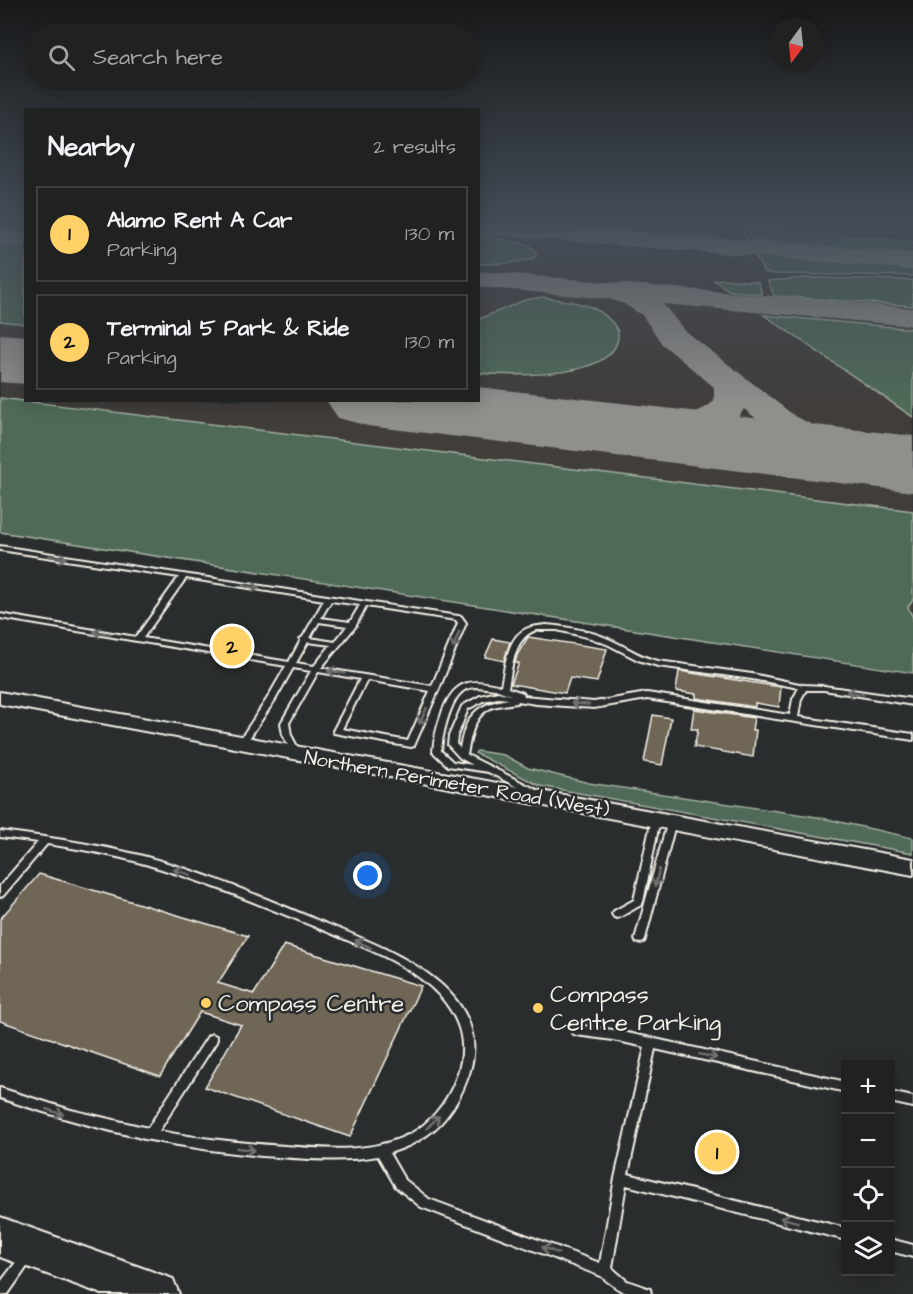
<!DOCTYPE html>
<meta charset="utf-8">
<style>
:root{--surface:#202222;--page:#282a2a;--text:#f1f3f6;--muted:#a2a4a5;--line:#3d3f40;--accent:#ffd166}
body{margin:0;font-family:"Architects Daughter",sans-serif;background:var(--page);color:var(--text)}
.controls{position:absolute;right:18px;bottom:18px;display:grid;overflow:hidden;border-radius:0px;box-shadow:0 3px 15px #0003}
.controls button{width:54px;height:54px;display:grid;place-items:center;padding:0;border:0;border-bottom:2px solid var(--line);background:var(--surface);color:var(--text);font:30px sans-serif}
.compass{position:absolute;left:769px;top:18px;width:54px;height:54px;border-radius:50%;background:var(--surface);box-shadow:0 3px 15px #0003;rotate:195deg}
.you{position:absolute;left:368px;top:876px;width:21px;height:21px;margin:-15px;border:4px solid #fff;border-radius:50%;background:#1a73e8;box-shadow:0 0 0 9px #1a73e833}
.badge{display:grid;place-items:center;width:39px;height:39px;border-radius:50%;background:var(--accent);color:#111;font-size:20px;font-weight:700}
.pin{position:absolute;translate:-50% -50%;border:3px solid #fff;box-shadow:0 2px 6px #0006}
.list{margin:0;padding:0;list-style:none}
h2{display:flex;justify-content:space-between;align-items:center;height:78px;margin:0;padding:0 24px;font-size:26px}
h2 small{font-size:20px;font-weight:400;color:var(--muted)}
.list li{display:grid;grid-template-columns:39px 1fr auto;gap:18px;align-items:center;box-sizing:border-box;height:96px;margin:0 12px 12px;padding:0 12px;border:2px solid var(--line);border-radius:0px}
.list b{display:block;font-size:22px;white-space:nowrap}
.list p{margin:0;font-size:20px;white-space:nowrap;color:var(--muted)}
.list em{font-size:20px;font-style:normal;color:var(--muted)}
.icon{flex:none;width:33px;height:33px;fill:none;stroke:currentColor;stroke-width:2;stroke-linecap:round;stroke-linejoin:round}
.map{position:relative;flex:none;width:913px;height:1294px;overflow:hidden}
.search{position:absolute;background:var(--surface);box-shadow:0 3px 15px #0003;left:24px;top:24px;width:456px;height:66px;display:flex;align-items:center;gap:15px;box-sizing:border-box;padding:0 21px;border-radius:33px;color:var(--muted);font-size:22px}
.panel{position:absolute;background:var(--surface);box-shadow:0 3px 15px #0003;left:24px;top:108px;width:456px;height:294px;border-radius:0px}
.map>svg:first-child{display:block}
</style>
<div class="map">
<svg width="913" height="1294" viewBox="0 0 913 1294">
<rect width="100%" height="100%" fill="#2a2d2e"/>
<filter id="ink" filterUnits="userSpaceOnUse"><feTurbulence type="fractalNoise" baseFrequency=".0167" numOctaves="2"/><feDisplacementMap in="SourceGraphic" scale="12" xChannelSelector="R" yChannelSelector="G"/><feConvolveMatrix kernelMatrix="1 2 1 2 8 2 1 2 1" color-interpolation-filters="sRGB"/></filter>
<g filter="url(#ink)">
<path fill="#3f3e3a" d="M0,224H25L26,400H478L479,224H913V671L0,532Z"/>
<path fill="#4f6a59" stroke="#a2aea0" stroke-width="1.5" d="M747,228L913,242V254L749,242L741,229Z
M478,234L529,245L537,253L533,259L510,263L479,264Z
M0,242L25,245V324L0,321Z
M753,253L913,269V276L773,274L764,272Z
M808,278L913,280V306L774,296L768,281Z
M724,279L758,282L762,294L730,291L714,280Z
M542,297C571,302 602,302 618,331C623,381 509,376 479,373V319L525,300Z
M764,315L913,329V417Z
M0,398L913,511V600L908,607L913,618V673L0,532Z
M477,751L504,755L528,768L589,783L817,817L913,838V853L540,786L475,753Z"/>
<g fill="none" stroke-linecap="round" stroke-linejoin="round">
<path fill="#8f8f8b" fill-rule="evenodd" d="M478,224H546L913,253V269L478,234Z
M0,229L26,231V247L0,245Z
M478,271L913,308V326L663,304L684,330L796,417L835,435L907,454L913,462L907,470L894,473L809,451L772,431L744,409C741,413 738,417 734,420C712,437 635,444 608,438L603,430L608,422C639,415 691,424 714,401V387L662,344L642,315L624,304L609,299L478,287Z
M0,340L26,341V359L0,358Z"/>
<path fill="#8f8f8b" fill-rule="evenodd" d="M0,334L26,336V384L0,382Z
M478,387L913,436V492L368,426L338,418L326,400H478Z"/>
</g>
<path fill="#6f6657" stroke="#f4f1e8" stroke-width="1.5" d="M528,637L607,649L597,682L570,678L565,693L511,684L519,663H515L517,655Z
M493,639L510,642L504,661L485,657Z
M679,671L781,687L779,707L755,703V707L696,698V694L676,691Z
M694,709L754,718L752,730H756L753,757L694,747L698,729H691Z
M653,715L671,718L662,765L644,762Z
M39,874L248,936L218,983L254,994L284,945L421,986L350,1137L205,1087L241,1025L200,1012L160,1076L0,1021V919Z"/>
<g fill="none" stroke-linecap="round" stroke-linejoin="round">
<g stroke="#f4f1e8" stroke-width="4">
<path id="service" d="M0,546L458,616H461L466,623L439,689L414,746L411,747L334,733L333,731L360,679L318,672L289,723L291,735L300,752L299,754H293L283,735L281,723L311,671L293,668L275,700L244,746H238L237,744L267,699L286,666L0,618V614L136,637L179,577L0,550ZM186,578L324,600L303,637L300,639L301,640L289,662L143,638ZM331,601L360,605L350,622L321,618ZM366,606L456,620L458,623L432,686L321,668L355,627ZM319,622L347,626L335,642L310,638ZM308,642L331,645L314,666L296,663ZM367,680L430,691L408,741L342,729Z
M546,625C569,627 594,631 615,642C630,649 642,658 658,661L752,674L804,685L824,686L913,699V705L824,690H806L801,699L798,717L913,734V740L647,699L594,708L536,704L518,701L517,703C509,704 501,705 493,707C473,715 471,736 467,755L539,791L540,793L539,795H533L488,772L448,766L433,752C434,737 438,724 443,710C455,680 471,678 501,686C505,668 507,637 526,629C532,626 539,626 546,625ZM536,630H557L591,638L609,645L638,660L658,666L752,679L799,688L793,699L790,715L647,693L594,702L523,696L524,695L523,693L508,688C512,668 513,638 536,630ZM477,687L495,689L511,695L498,692L480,696L462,706L449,736L448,745L460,758L473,765L453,762L441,751C442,736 450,700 463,691C467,688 472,687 477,687ZM498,698L509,699C475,704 466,716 460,748L456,744L457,736L468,709L483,701Z
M656,816L659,817L660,819L643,902L641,905L620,917L617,918L614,917L612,914L614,911L634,900L652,819L653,817Z
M672,818L675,819L676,821L645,939L644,942L640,943L636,942L635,939L668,821L669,819Z
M0,831C48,837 96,844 143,856C203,872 260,896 317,920C378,945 498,985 469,1074C455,1115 431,1141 389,1153L404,1179L429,1199L600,1263L615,1178L645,1047L613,1040L576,1035L572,1033L571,1030L572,1027L576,1025L613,1030L651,1038L846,1082V1092L655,1049L628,1174L846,1228V1240L626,1185L612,1268L627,1281L650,1289L651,1294C623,1294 623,1294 601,1276L421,1207L396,1187L378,1156C344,1162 311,1159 277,1157C235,1154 192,1148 150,1140C143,1139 135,1136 128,1135C85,1125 42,1112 0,1098V1088L71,1110L148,1128L208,1036L212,1034L216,1036L217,1039L216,1042L159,1131C201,1139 243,1143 285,1146C323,1149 365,1153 401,1138C428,1128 448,1102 457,1076C468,1045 461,1020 440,996C409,962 360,946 318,928C261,905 204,881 145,864C113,855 80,849 47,844L3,896L0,897V886L38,842L0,837Z
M890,1092L913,1097V1107L890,1102Z
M890,1239L913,1245V1257L890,1251Z
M27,1251L31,1253L33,1257L31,1261L8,1294H0V1283L23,1253Z"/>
</g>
<g stroke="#f4f1e8" stroke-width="4">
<path id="tertiary" d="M0,692L913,859V875L0,704Z"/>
</g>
<g stroke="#f4f1e8" stroke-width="4">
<path id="trunk" d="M0,1217L173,1279L179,1294H102L0,1257Z"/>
</g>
<use href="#service" fill="#2a2d2e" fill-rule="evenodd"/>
<use href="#tertiary" fill="#2a2d2e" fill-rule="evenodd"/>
<use href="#trunk" fill="#2a2d2e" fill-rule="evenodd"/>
</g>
<defs><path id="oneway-shaft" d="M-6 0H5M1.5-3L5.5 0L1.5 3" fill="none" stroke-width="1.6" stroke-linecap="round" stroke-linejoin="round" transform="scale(1.5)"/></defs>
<g stroke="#71726f">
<use href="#oneway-shaft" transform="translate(58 557) rotate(9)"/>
<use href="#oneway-shaft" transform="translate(251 587) rotate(9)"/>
<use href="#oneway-shaft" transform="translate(102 633) rotate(-170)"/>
<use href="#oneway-shaft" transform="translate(456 640) rotate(111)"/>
<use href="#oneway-shaft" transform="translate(336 672) rotate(-171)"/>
<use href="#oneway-shaft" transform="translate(855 693) rotate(-171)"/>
<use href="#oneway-shaft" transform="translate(580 704) rotate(-176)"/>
<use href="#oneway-shaft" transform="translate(423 716) rotate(114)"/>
<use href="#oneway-shaft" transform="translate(182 872) rotate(-161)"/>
<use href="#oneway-shaft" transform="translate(657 878) rotate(104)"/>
<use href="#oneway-shaft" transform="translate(363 944) rotate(-154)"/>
<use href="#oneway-shaft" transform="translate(708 1056) rotate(12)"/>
<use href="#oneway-shaft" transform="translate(55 1112) rotate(19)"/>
<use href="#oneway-shaft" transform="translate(433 1122) rotate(-45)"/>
<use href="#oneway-shaft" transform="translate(246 1149) rotate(6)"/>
<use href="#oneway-shaft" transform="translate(789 1220) rotate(-166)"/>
<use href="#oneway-shaft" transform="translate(550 1250) rotate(-159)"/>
</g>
</g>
<linearGradient id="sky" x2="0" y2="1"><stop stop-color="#171919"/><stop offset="0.55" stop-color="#444c57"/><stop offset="1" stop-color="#444c57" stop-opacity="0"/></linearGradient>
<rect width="913" height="405" fill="url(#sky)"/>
<g fill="#ffd166" stroke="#2a2d2e" stroke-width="2">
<circle cx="206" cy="1003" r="6"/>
<circle cx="538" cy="1008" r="6"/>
</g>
<g text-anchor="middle" stroke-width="5" stroke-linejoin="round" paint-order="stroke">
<g font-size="20" fill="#f4f1e8" stroke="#2a2d2e">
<text transform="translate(457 783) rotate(10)" y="7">Northern Perimeter Road (West)</text>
</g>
<g font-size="24" fill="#f4f1e8" stroke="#2a2d2e" text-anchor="start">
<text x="550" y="1002">Compass<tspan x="550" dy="28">Centre Parking</tspan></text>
<text x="218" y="1011">Compass Centre</text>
</g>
</g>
</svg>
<div class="controls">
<button>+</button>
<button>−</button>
<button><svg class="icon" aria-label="locate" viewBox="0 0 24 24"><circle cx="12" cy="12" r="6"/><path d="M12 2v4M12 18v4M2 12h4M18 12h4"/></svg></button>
<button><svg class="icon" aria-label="layers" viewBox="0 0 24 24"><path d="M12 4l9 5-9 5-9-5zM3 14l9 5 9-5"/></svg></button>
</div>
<svg class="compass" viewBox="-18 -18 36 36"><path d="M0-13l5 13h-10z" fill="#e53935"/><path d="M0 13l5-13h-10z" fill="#a2a4a5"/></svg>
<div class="you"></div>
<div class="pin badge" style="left:717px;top:1152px">1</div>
<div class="pin badge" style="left:232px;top:646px">2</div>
<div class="search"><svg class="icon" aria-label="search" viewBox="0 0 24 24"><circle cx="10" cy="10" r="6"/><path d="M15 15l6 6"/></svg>Search here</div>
<section class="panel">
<h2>Nearby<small>2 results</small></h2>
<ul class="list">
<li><span class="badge">1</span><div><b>Alamo Rent A Car</b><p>Parking</p></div><em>130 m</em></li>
<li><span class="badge">2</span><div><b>Terminal 5 Park &amp; Ride</b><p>Parking</p></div><em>130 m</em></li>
</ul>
</section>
</div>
